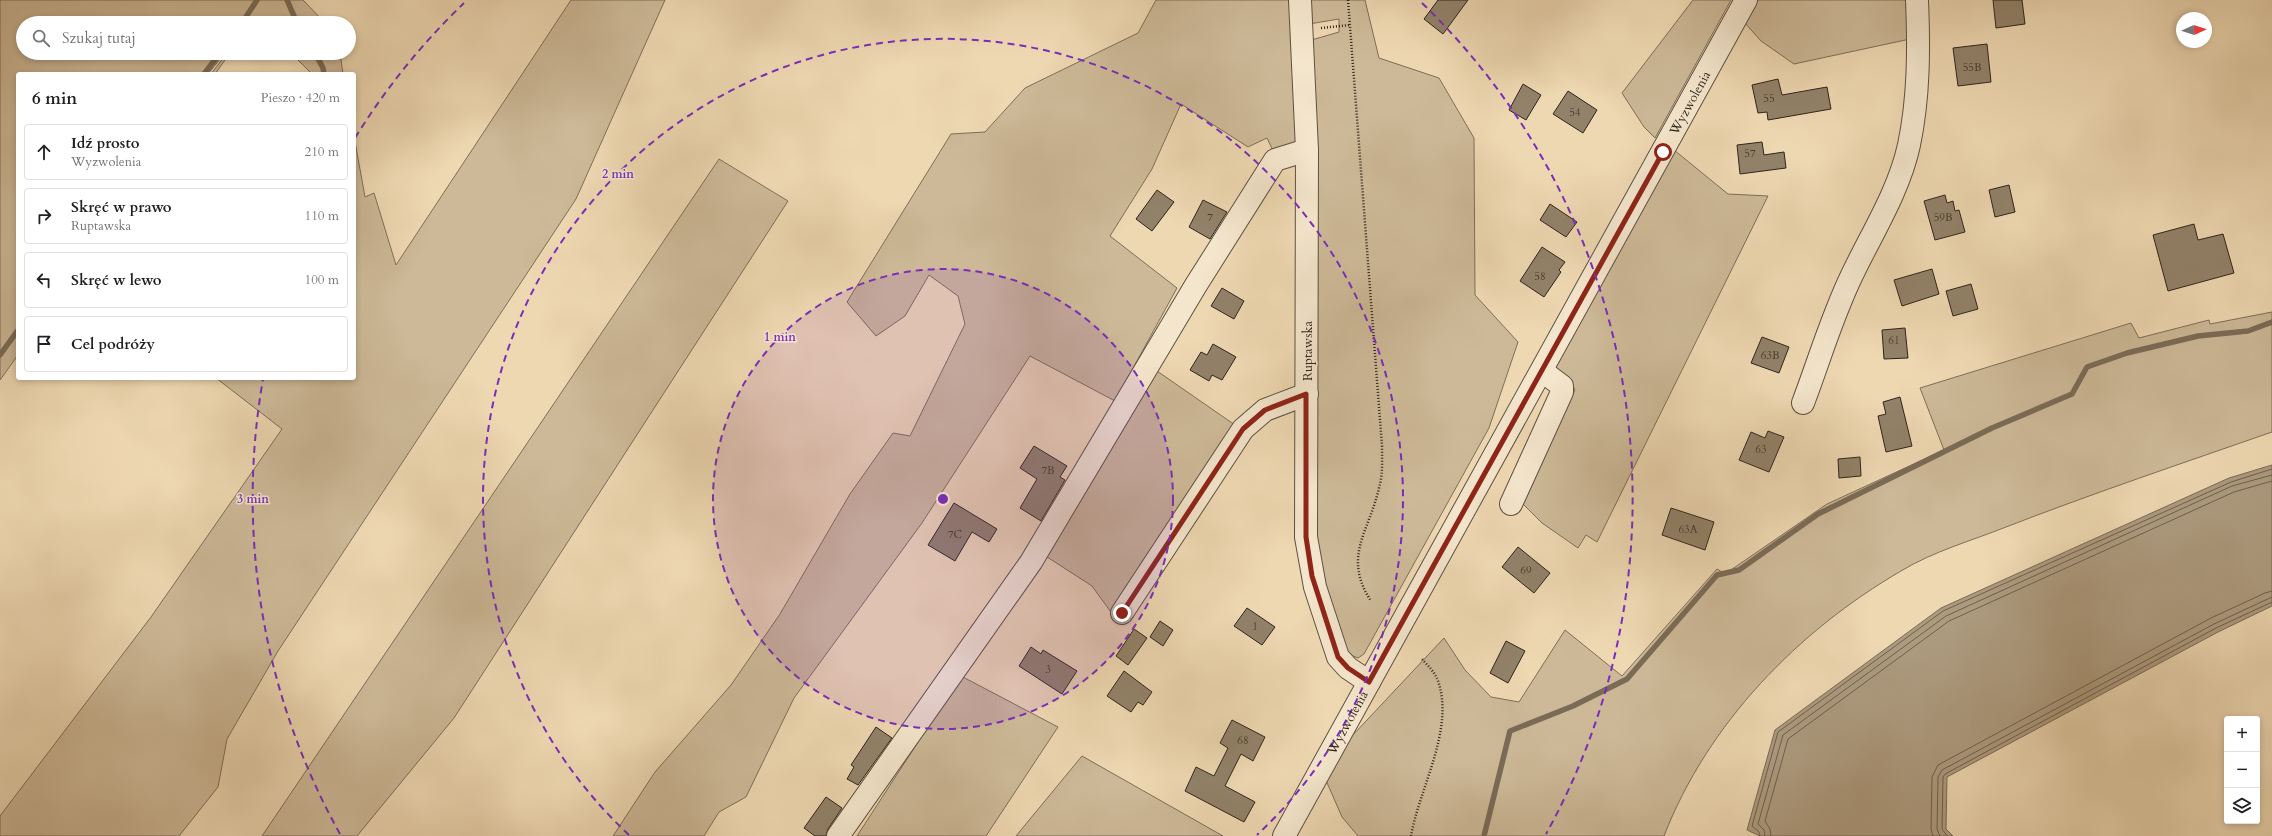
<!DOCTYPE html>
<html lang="pl">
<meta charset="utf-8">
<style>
:root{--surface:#fff;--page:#f2f2f2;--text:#202124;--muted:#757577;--line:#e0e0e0}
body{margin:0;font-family:Cardo,serif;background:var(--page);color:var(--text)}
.controls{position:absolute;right:12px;bottom:12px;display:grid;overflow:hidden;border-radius:4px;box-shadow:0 2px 6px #0003}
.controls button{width:36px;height:36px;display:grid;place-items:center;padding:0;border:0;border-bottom:1px solid var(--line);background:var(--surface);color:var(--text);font:20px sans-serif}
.compass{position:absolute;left:2176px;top:12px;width:36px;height:36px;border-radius:50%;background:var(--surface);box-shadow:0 2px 6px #0003;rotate:87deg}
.stop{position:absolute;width:12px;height:12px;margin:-9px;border:3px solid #8f2418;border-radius:50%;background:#fff}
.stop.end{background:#8f2418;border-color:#fff;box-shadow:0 1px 4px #0008}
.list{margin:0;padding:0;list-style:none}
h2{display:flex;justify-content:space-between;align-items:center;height:52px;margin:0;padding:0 16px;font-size:17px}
h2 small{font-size:13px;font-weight:400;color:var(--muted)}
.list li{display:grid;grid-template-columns:26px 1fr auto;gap:12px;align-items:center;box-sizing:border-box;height:56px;margin:0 8px 8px;padding:0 8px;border:1px solid var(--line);border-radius:4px}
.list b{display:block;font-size:15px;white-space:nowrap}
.list p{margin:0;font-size:13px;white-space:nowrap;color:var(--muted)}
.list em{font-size:13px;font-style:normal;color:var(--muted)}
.icon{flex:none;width:22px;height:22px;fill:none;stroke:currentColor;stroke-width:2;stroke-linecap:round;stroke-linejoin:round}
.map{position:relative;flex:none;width:2272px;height:836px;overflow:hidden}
.search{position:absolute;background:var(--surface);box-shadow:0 2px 6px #0003;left:16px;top:16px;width:340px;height:44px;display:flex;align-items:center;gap:10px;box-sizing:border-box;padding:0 14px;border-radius:22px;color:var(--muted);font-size:15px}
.panel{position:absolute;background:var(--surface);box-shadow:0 2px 6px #0003;left:16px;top:72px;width:340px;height:308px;border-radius:4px}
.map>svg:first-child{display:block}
</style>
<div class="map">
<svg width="2272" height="836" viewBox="0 0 2272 836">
<rect width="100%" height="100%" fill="#eed8b2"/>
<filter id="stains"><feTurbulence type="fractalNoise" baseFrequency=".005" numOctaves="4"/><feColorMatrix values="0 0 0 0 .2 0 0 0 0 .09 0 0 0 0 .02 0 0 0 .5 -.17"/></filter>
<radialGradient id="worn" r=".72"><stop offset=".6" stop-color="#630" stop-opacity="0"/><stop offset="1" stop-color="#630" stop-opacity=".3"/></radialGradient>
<path fill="#cdb998" stroke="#7e6e5a" d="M0,0H303L325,23H262L256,17L251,23H23V53H225L208,74H18V355L0,380Z
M571,0H665L576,199L278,651L227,739L218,787L179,836H0V816L151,617L282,429L216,378H354V136L365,197L374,193L396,265Z
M1156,0H1289L1298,143L1274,153L1267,138L1248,147L1181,104L1152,169L1110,236L1177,288L1115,401L1030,356L922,523L794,698L746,797L719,812L704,836H613L655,772L731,685L780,614L850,494L893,433L910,436L965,324L958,296L929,275L905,316L876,336L847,302L951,134L985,132L1025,88L1138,33Z
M1308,0H1365L1379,58L1439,78L1474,138L1475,295L1518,342L1489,428L1364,654L1358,658L1353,656L1342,645L1315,549L1308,41L1339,32V19L1309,24Z
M1693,0H1731L1655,138L1644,127L1622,93Z
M1756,0H1909L1910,39L1794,64L1761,41L1744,22Z
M227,53H230L215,74H211Z
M291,53H340L343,74H312Z
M1674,150L1728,194L1768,196L1597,542L1586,535L1578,548L1542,523L1520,501L1575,390L1571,382L1555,369Z
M719,159L788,201L454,718L357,836H262Z
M2272,312V432C2183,463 2094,493 2006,527C1971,541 1934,551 1901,571C1798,631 1708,723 1664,836H1358L1342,817L1321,769L1444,638L1465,670L1491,697L1519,702L1565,630L1622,676L1717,569L1725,574L1827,504L1944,450L1920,388L2131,323L2139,338L2209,320L2210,324Z
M1157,371L1235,425L1113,615L1092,586L1044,555Z
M961,676L1058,727L986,836H857Z
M1082,756L1223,836H1016Z"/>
<path fill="#ad9b7f" stroke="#7a6b57" d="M2272,465V606L2218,632L1947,777L1946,829L1953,836H1760L1747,830L1775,730L1941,608L2229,478Z"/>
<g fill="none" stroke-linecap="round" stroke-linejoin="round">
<path stroke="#6e604e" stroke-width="1" d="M1760,836L1759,832L1752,826L1778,732L1943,611L2231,482L2272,469
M1765,836L1764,830L1758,824L1783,735L1946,616L2232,486L2272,475
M1771,836L1770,829L1765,821L1788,739L1949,621L2234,492L2272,481
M1933,836L1931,829L1932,777L1938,765L2211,618L2265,593L2272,591
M1940,836L1937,829L1938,777L1942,770L2214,624L2272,597
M1947,836L1942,829L1943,777L1945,774L2216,628L2272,602"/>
<path stroke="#7a6b57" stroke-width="5.5" d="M287,0L297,23
M242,23L257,0
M315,53L323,68L324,74
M204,74L220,53
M0,355L18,330
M1484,836L1510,731L1573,706L1627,679L1717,575L1739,570L1818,514L1992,428L2072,394L2087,367L2127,353L2198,336L2248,331L2272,322"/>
</g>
<path fill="#92826a" stroke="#2e241c" d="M1438,0H1468L1443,34L1424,19Z
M1993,0H2022L2025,24L1996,28Z
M1987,44L1991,82L1958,86L1953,48Z
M1778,79L1782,95L1827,87L1831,109L1768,120L1767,112L1758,113L1752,85Z
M1523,84L1541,95L1526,120L1509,110Z
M1568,91L1597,110L1583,133L1553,114Z
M1762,142L1764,155L1784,152L1786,168L1740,174L1737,145Z
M2009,185L2015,212L1995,217L1989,190Z
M1157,190L1174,202L1152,231L1136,219Z
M1945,195L1947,203L1953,201L1955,211L1959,210L1965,232L1935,240L1924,201Z
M1203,200L1227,212L1210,239L1189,227Z
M1550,204L1577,222L1566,237L1540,220Z
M2194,224L2198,240L2223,234L2234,273L2168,291L2153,235Z
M1542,247L1565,262L1559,270L1561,272L1544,297L1520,281Z
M1932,269L1939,294L1902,306L1894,280Z
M1971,284L1978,309L1953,316L1946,291Z
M1222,288L1244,301L1234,319L1211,306Z
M1905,328L1908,358L1884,359L1882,330Z
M1762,337L1789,347L1779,373L1751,363Z
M1213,344L1236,357L1222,380L1212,375L1209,381L1190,370L1201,352L1207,355Z
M1900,397L1912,446L1886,452L1878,416L1886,414L1883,402Z
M1768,431L1784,437L1769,472L1739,460L1751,432L1765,438Z
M1034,446L1067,466L1060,477L1065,480L1041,521L1020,508L1037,479L1020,468Z
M1860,457L1861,476L1839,478L1838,459Z
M954,503L997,529L989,542L972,532L955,561L928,545Z
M1671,508L1714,522L1705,550L1662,535Z
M1518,547L1550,573L1534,593L1502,567Z
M1247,608L1275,627L1262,645L1234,626Z
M1160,621L1173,630L1163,646L1150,637Z
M1134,629L1147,638L1128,665L1116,656Z
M1506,641L1525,651L1508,683L1490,673Z
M1031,647L1041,654L1043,650L1077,671L1062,694L1019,666Z
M1124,671L1152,692L1143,705L1138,702L1131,712L1107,696Z
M1232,720L1265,737L1253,761L1241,754L1225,786L1255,802L1244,822L1185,791L1196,767L1214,776L1228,748L1220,743Z
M876,727L892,738L858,785L847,779L854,767L851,765Z
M826,797L842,808L828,829L826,836H815L804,828Z"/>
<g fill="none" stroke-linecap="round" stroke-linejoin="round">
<g stroke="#5e5142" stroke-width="24">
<g id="minor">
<path d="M1300,0L1307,150L1306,537L1315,587L1338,657L1348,668L1369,682"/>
<path d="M1803,403C1819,361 1832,316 1852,275C1872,233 1899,191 1909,145C1919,97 1919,49 1917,0"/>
<path d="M1511,504L1562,392V386L1542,371"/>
<path d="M1122,613L1243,429L1265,410L1307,394"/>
<path d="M838,836L1031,562L1196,285L1275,160L1307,150"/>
<path id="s1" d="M1284,836L1746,0"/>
</g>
</g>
<path stroke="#2e241c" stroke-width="2.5" stroke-dasharray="1 2" stroke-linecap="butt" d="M1348,0L1382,446C1382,460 1383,475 1379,488C1369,532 1342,557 1371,601
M1321,28L1350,25
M1411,836C1419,789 1455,729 1438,681C1435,672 1428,666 1422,659"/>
<use href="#minor" stroke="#f4e6cd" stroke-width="22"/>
</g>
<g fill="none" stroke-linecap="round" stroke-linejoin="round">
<path stroke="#8f2418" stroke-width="5" d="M1122,613L1243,429L1265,410L1306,394V537L1312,576L1338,657L1348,668L1369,682L1663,152"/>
</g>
<circle cx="943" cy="499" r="230" fill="#7b2cbf" fill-opacity=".12"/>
<g fill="none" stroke="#7b2cbf" stroke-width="2" stroke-dasharray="7 5">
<circle cx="943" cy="499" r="230"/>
<path d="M629 835A460 460 0 1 1 1257 835"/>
<path d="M340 834A690 690 0 0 1 263 379M355 138A690 690 0 0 1 464 3M1422 3A690 690 0 0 1 1546 834"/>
</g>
<g text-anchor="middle" stroke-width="3" stroke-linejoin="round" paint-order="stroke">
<g font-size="11" fill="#473c30">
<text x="1972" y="71">55B</text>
<text x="1769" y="102">55</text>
<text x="1575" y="116">54</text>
<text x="1750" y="157">57</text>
<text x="1210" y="221">7</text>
<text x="1943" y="221">59B</text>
<text x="1540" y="280">58</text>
<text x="1894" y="344">61</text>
<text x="1770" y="359">63B</text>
<text x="1761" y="453">63</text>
<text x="1048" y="474">7B</text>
<text x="1688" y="533">63A</text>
<text x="955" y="538">7C</text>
<text x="1526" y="574">69</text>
<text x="1255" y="630">1</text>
<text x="1048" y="673">3</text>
<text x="1243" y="744">68</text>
</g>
<g font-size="13" fill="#2e241c" stroke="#f4e6cd">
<text dy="5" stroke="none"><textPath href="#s1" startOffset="838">Wyzwolenia</textPath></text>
<text transform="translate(1307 351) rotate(-90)" y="5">Ruptawska</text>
<text dy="5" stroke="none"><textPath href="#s1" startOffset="130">Wyzwolenia</textPath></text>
</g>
</g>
<circle cx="943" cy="499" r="6" fill="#7b2cbf" stroke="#f4e6cd" stroke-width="2"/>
<g font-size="12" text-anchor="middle" font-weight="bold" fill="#7b2cbf" stroke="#f4e6cd" stroke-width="3" stroke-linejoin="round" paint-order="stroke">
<text x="618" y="178">2 min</text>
<text x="780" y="341">1 min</text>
<text x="253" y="503">3 min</text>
</g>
<rect width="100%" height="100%" filter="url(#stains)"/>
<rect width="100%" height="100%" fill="url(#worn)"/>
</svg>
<div class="controls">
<button>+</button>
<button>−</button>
<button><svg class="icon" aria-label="layers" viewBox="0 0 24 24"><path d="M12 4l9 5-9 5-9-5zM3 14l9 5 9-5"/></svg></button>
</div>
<svg class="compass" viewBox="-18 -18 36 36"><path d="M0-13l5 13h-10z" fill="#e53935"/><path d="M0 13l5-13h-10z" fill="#757577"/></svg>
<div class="stop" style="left:1663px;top:152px"></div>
<div class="stop end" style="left:1122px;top:613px"></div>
<div class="search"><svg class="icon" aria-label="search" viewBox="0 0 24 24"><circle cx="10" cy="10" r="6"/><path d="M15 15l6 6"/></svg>Szukaj tutaj</div>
<section class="panel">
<h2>6 min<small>Pieszo · 420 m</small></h2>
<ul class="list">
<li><svg class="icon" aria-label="ahead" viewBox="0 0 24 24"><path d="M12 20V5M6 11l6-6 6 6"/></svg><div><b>Idź prosto</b><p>Wyzwolenia</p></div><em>210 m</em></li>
<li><svg class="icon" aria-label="right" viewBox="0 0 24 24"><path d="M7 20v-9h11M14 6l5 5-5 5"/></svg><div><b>Skręć w prawo</b><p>Ruptawska</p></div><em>110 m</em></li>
<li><svg class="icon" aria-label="left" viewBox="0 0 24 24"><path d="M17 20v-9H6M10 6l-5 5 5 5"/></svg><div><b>Skręć w lewo</b></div><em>100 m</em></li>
<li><svg class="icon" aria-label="arrive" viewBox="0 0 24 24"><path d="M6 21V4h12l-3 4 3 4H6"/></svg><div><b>Cel podróży</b></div></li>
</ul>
</section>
</div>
